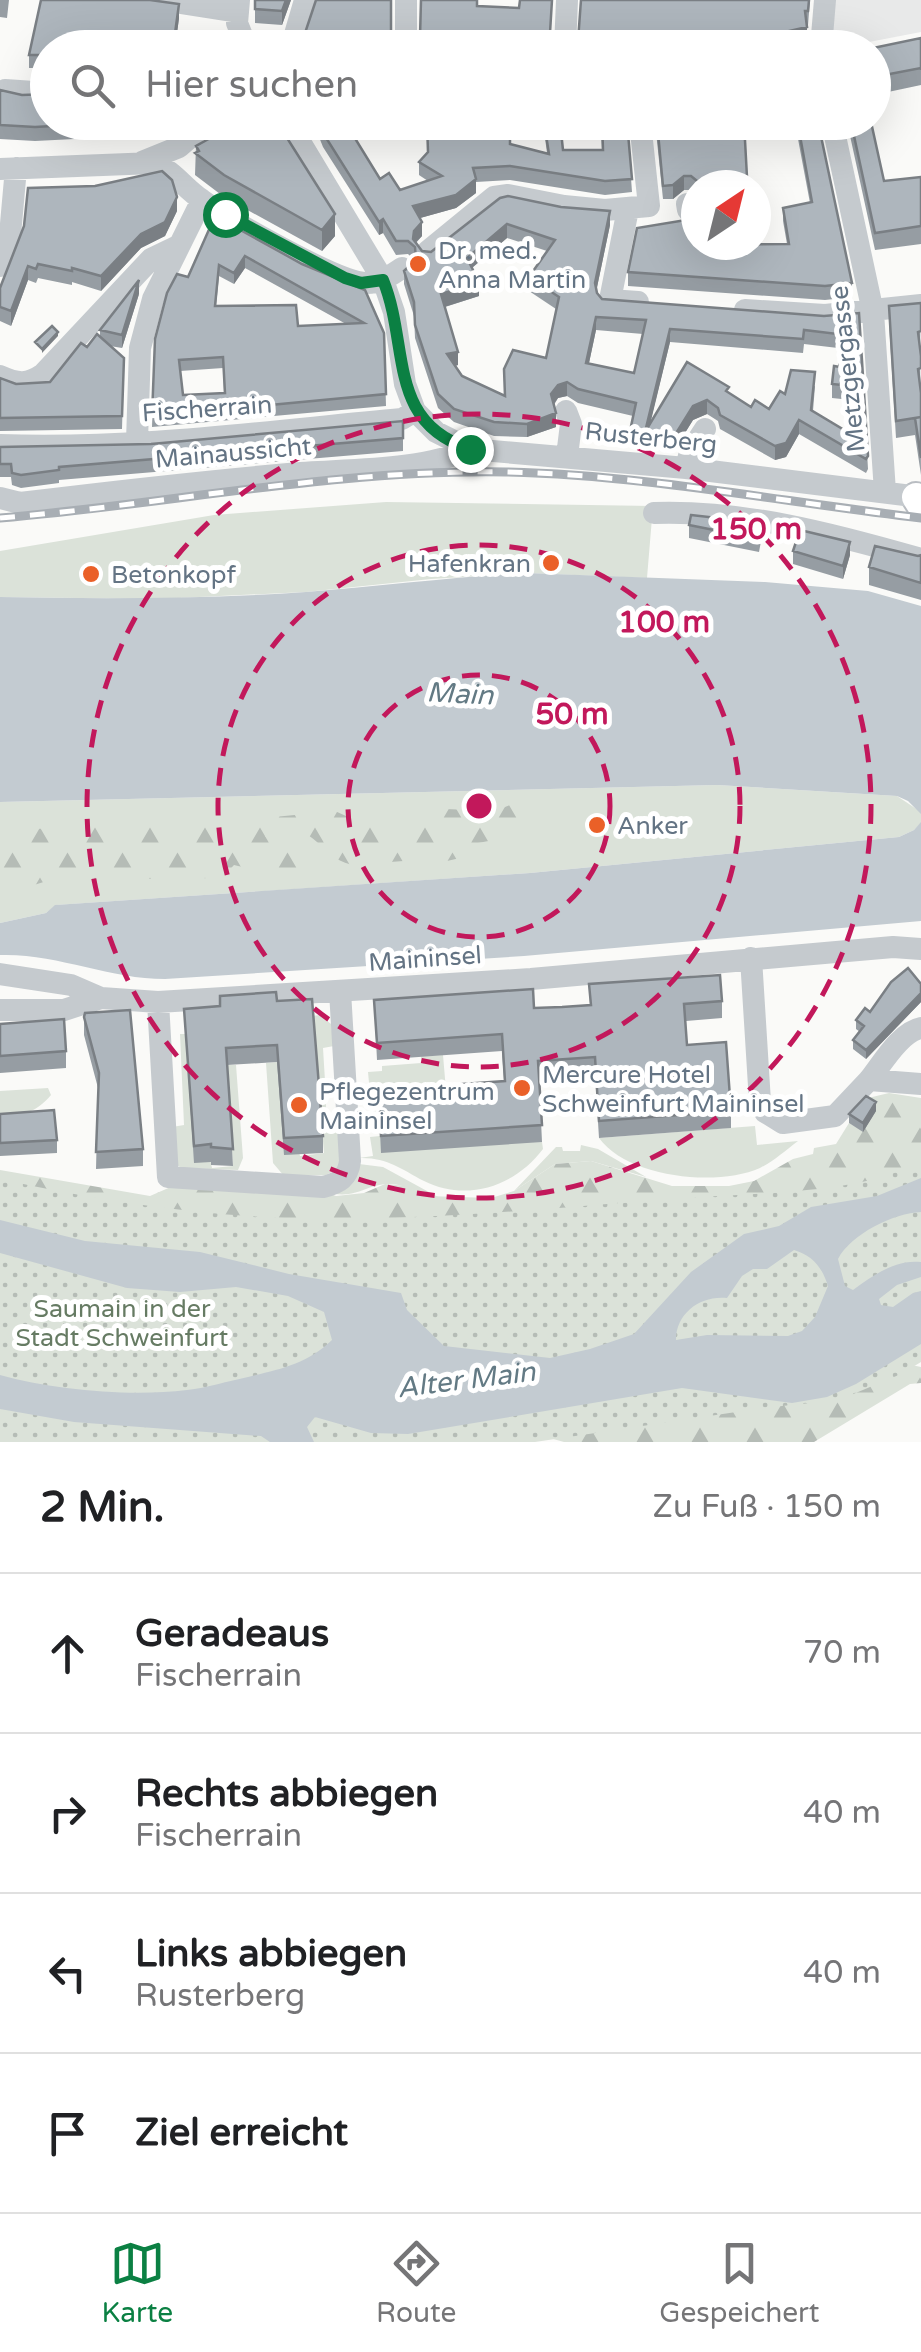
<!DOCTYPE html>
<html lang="de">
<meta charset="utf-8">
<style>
:root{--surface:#fff;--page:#f2f2f2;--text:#202124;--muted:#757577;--line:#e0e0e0;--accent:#0b8043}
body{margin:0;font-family:"Varela Round",sans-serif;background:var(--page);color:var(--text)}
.compass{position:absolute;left:681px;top:170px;width:90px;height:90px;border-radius:50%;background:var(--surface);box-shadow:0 10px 40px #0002;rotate:35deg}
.stop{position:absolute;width:30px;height:30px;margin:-22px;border:8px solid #0b8043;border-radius:50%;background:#fff}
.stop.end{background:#0b8043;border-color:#fff;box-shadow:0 2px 10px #0008}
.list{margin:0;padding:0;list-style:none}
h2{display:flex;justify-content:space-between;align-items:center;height:130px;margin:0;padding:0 40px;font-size:42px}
h2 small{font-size:32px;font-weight:400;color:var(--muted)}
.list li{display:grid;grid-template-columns:65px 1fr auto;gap:30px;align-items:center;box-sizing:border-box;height:160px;padding:0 40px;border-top:2px solid var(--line)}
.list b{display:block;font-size:38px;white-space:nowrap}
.list p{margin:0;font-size:32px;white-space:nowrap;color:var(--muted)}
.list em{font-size:32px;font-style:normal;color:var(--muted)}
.icon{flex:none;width:55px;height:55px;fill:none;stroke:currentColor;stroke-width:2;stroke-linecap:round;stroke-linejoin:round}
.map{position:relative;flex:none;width:921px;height:1442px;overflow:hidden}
.search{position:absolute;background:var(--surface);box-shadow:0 10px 40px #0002;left:30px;right:30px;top:30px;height:110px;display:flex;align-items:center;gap:25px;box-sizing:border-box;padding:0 35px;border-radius:55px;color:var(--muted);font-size:38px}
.sheet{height:770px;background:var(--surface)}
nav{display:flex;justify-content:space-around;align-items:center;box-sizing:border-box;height:140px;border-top:2px solid var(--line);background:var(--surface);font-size:28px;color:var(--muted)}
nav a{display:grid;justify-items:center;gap:5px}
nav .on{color:var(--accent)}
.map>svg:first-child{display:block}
</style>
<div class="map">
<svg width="921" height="1442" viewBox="0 0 921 1442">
<defs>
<pattern id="forest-firs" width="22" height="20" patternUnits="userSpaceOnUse" patternTransform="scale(2.5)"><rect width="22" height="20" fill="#dbe2d9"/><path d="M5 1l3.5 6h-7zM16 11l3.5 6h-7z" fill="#b5bcb6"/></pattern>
<pattern id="park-dots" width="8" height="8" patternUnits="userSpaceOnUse" patternTransform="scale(2.5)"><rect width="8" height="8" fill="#dbe2d9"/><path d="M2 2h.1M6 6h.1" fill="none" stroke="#b5bcb6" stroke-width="1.8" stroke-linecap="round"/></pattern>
</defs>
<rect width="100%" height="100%" fill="#fafaf8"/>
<path fill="#e8e9e9" d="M829,0H921V32L843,47L823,48Z"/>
<path fill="#dbe2d9" d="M386,502L653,506L647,578L527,573L431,579L306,592L158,599L0,597V551L214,515Z
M717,785L897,796L921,812V823L914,830L899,837L530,873L56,905L46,913L0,923V802Z
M320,1015L331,1024L334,1046L323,1048L325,1081H337V1084L325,1085L327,1126H340L341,1167L326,1175L284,1176L273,1163L266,1063L277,1062L300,1156L324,1153L312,1016Z
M180,1034H185L212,1168L233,1166L226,1065H236L243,1158L238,1170L181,1168L177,1165L172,1127L184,1125Z
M443,1055L447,1102L372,1115L368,1072L382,1071V1066L421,1063V1056Z
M48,1088L51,1095C36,1113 22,1115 0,1118V1091Z
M755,1126L757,1145L798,1141C786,1150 774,1161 760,1168C717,1187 628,1178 599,1138Z
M380,1136L542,1142L543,1149C516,1185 468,1203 424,1181C401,1169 387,1157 359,1158L373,1156L370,1137Z
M581,1145L598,1149L646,1177L591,1161L555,1164L514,1191L556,1147H562L563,1151H580Z
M359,1164L383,1167L438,1197C421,1196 408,1185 391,1184C364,1183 356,1203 320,1190Z"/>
<path fill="url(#forest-firs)" d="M522,800L537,804L547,817L504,838L478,843L473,855L447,861L431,854L417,860L390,862L389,852L375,844L367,866C315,868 321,811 265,836L278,851L300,852L316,865L317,874C287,881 291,870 268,867C256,866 247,869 234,865L222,878L50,880L5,894L0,893V830L213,823L335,811L370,827L445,809L495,811Z
M889,1093L921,1098V1170L733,1237L0,1212V1170L150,1196L173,1186L320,1190L336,1196L364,1193L385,1184L406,1186L427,1196L491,1198L514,1191L555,1164L591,1161L672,1186H729L754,1181L793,1159L813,1154L814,1148L836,1144L849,1123L863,1131L868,1098Z
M869,1356L921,1367V1383L910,1384L814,1442H564L546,1437L530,1442H55L0,1419Z"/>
<path fill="url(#park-dots)" d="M921,1159V1362L901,1374L839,1400L763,1408L535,1442H0V1179C103,1202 209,1217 315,1219C443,1220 572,1206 700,1197C757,1193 876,1193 921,1159Z"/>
<path fill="#c3cbd1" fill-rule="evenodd" d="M527,573L765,582L868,591L921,606V814L908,801L897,796L717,785L0,802V597C102,599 204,599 306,592C380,586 453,577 527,573Z
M921,822V921L524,956L165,979C109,979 56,953 0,955V923L46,913L55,905L530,873L899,837L914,830Z
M921,1178V1212C894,1213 851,1234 838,1259L845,1286L853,1290C874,1275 895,1259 921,1262V1277L897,1285L879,1299L881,1305L893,1307L913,1293L921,1291V1344L856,1384L827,1397L792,1403L682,1388L408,1434L371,1433L315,1417L307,1427L314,1442H270L261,1436L74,1422L0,1409V1375C54,1390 131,1397 187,1390C207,1388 228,1381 248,1377C281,1369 307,1364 332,1340L324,1312L288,1296L236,1287L180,1292L127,1288L0,1253V1220L85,1241L200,1252L289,1274L401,1293L407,1310L444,1346L550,1358L590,1349L634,1334L691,1272L744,1234L779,1226L811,1207L877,1196ZM794,1250C813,1256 822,1267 828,1286L815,1317L802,1331L788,1336L707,1335L676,1340C676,1312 702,1295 727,1298L742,1276L753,1269H767Z"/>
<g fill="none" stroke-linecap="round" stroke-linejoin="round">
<g stroke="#b9bdc2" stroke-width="32">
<path id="major" d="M916,497L921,505"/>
</g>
<path stroke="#c5cace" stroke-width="22" d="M161,0L238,12
M239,0L237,23L247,48
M406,0V48
M291,48L305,0
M565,48L567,0
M821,48L825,0
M5,90L48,93
M288,122L383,280L394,312L405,384L415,411L436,432L470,449L686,468L921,497
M832,122L873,312L885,492
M142,162L179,147L208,122
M0,169L154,163C174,171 184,188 202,200C229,220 338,283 367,283C381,283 391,275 402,268
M687,204L688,210H693
M628,209L610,300L638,302
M428,251L494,197L508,195L564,206L605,210L649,206L640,122
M0,266L10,235L16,168
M745,310L825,315L921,305
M0,376C18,384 27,385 43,374L151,259L176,247
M566,411L571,424L567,456
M137,441L140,348L153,299L202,200
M0,445C133,450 269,431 402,419L415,411
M686,468L690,452L705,429
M0,498L20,503C110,492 199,482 288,474C344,469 420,472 470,449
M654,513C744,510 834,534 921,559
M751,958L760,1102L765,1112L783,1123L835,1116L869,1080L921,1084
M0,974L71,985L101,998L158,1002L531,979L893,947L921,949
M158,1002L168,1177L323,1187C339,1183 348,1178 350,1161L340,991
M0,1010H64L101,998
M869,1080C882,1064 900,1032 921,1028"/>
<use href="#major" stroke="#fff" stroke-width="28"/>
<g stroke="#a8aeb4" stroke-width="9">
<path id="rail" d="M0,518C169,504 336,469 506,472C646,475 782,502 921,518"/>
</g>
<use href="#rail" stroke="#fff" stroke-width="5" stroke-dasharray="15" stroke-linecap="butt"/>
</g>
<path fill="#969da3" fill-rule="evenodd" d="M0,0H9L7,18L0,17Z
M41,0H150L179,4V18L175,48H48V68H29V55Z
M255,0H291L282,25L255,23Z
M421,0L477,6L551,35L553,48H420Z
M581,0H810L808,25H806L807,41L779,48H578Z
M391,35L399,48H301V45Z
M921,38V88V85L874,95V48Z
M0,90L48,122H154V135L35,141L0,139Z
M313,122H627L632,192L605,195L510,180L476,182V193L456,208L420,218L422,236L416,243L422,251L431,252L500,198L610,225L596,292L602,299L824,316L859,313L868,469L866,473L799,434L786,457L775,460L720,429L718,421L707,414L693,420L675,449L630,444V431L633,416L578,403L567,396L558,398L554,405L556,427L527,437L494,436L454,422L438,408L415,338L414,316L404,284V271L415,261L408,254L396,255L383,233L379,235L323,147ZM543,123L547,153L510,144L511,125ZM346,124L418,126L419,135H427V153L419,162V175L428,181L400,190L380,179ZM601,126L602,150H563L561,128ZM507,238L547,251L529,277V291L556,309L546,358L505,396L462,376L455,366L458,365L445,307L479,296L472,268ZM596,330L643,334L634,373L589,363ZM670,342L803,353L804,344L838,348L839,366L832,384V398L851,400V434L813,411L815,386L785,394L769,409L751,407L729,393L650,423Z
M655,122H764L744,125L747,185H696V194L691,190H684L673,199H663Z
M790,122H818L852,283V297L825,300L628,286V272L684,220V210L696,245L787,244L783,221V208L810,203L798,139H790Z
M847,122H871L884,181L921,177V244L875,250Z
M196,146L335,236L322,251L224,197L195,175Z
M177,211L165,236L141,248L101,291L72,282V285L38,278L36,283L28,280L11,326L0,321V288L24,226Z
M215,216L384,333L386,406L152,427L155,339L188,277ZM245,268L346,324L298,326L216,306L219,276L234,284ZM223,368L224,393L183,395L180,371Z
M139,294L122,348L110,346L124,358L122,429L0,431V378L16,384L50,382L100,337V330Z
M921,303L920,348L921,475L915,435L896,438L889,323V306Z
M403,421V451L59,480V483L21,488L12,485L11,477H0V447L151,444Z
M689,525L762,536L759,552L689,538Z
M793,551L850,555L843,579L793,564Z
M921,555V600L869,585V567Z
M589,984L722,1001V1018L686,1021L687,1045L731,1111V1128L599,1138L595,1074L539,1078L542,1142L381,1153L378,1090L504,1081L502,1051L377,1060L374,1000L534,1008L590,1005Z
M921,984V1002L866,1059L853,1049V1040L860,1032L856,1029V1020Z
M277,1001L323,1136V1153L284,1155L277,1062L227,1065L233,1166L211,1165V1162L194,1163L184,1009Z
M84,1017L143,1149V1166L96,1169L98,1088L84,1035Z
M0,1024L66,1051V1068L0,1073Z
M876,1111L863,1132L849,1123V1114Z
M0,1114L57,1140V1153L0,1156Z"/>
<path fill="#7a7f84" d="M286,0H291L282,25V11Z
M179,4V18L175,48H173Z
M807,27V41L779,48H763V37Z
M172,122H177V129L172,133Z
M684,176V190L673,199V185Z
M476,179V193L456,208L413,220V206Z
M177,197V211L165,236L141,248L101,291V276Z
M610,211V225L595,297V283Z
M335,214V236L322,251V230Z
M383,219V233L379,235V222Z
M422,222V236L413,245L414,231Z
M507,224V238L467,272V258Z
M245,256V268L234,284V273Z
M28,266V280L11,326V311Z
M139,280V294L122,348V335Z
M479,282V296L441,308V294Z
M596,317V330L586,377V363Z
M670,329V342L648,433L645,432Z
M58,332V336L42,353V349Z
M458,352V365L447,368V354Z
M567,382V396L558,398L551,408V394L558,385Z
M707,400V414L693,420L675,449V435L693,406Z
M556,413V427L527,437V424Z
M799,420V434L786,457L775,460V446Z
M850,542V555L843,579V566Z
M921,993V1002L866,1059V1050Z
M876,1102V1111L863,1132V1123Z"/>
<path fill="#aeb6bd" stroke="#7a7f84" stroke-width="2.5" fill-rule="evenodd" d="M41,0H150L179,4L173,48H48V55H29Z
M255,0H286L282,11L255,9Z
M316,0H391V35L399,47L301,45Z
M421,0H477V6L519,8L520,0H552L550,33L553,43L447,35L420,37Z
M581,0H809L808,11H805L807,27L763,37L578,41Z
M921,38V70V68L874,77L873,48Z
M0,90L22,95L48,94V122H124L35,127L0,125Z
M239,122H277L335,214L322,230L224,175L195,153L199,151L196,146Z
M318,122H345L380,179L389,173L400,190L442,176L419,162L428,152L427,122H510V144L549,154L544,122H560L563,150H603L602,122H627L632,179L605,181L510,166L473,168L476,179L456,195L413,206L422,222L414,231L413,239L422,251L431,252L500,198L508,196L561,207L610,211L595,283L597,293L602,299L824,316L859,313L868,456L866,459L799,420L786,443L775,446L720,415L718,408L707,400L693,406L675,435L630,431L636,403L578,389L567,382L558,385L551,394L556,413L527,424L494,422L454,409L438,394L415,325L414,302L404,271L416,260L415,247L408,241H396L383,219L379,222L323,133ZM507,224L555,240L529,277L559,297L546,358L513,350L504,369L505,396L462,376L447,354L458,352L441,294L479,282L467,258ZM596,317L646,320L634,373L586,363ZM670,329L803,339L804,330L838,334L840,367L834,366L832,384L851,386V434L811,410L815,372L791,370L785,394L780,391L769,409L755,400L751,407L726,391L729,387L687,362L645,432Z
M657,122H744L747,177L724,178V185H702L691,176H684L673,185L663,186Z
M790,122H818L852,283L825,286L628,272L637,228L686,220L684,210H696V245L789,244L783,208L812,202L798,125L790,126Z
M851,122H871L884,181L921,177V226L875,233Z
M162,171L172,180L177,197L165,222L141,234L101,276L72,268V271L38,264L36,269L28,266L11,311L0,307V288L24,226L28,188L95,186Z
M215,216L302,264L365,290L384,333L386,394L152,416L155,339L167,293L177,274L188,277ZM245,256L364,323L298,326L296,305L215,306L219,265L234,273ZM223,357L225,393L183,395L179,360Z
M139,280L122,335L100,330Z
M921,303V331L918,332L921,356V368L918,369L921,393V417L896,421L889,306Z
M52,326L58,332L42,349L35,342Z
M97,334L124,358L122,416L0,418V378L16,384L50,382L81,343L87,347Z
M921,417V458L915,418Z
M403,421V438L59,467V470L21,475L12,473L11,464H0V447L151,444Z
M691,515L762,523L759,539L689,525Z
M800,530L850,542L843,566L793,551Z
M875,546L918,556L921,555V583L869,567Z
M908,968L921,984V993L866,1050L853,1040L864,1026L856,1020L865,1008L870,1012L891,982Z
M720,975L722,1001L684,1004L687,1045L726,1042L731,1111L599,1121L595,1057L538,1061L542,1125L381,1136L378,1090L505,1081L502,1034L377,1043L374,1000L533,989L534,1008L562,1007L591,1005L589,984Z
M276,992L277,1001L312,999L323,1136L284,1138L277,1045L226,1048L233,1149L211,1147V1144L194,1146L184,1009L220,1006V996Z
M130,1010L143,1149L96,1152L99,1073L84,1017L85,1013Z
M64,1019L66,1051L0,1056V1024Z
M866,1096L876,1102L863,1123L849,1114Z
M54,1110L57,1140L0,1143V1114Z"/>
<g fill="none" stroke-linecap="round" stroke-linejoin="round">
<path stroke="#0b8043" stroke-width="12" d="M225,214L345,278L361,283L383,280C410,346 386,422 470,449"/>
</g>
<g fill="none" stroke="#c2185b" stroke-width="5" stroke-dasharray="18 12">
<circle cx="479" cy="806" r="131"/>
<circle cx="479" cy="806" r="261"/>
<circle cx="479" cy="806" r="392"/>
</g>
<g fill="#ea6028" stroke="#fff" stroke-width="4">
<circle cx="418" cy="264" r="10"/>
<circle cx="551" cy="563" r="10"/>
<circle cx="91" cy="574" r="10"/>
<circle cx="597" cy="825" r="10"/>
<circle cx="522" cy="1088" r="10"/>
<circle cx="299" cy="1105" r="10"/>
</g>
<g text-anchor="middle" stroke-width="10" stroke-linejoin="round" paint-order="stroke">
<g font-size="25" fill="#647484" stroke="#fff" text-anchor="start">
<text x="438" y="259">Dr. med.<tspan x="438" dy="29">Anna Martin</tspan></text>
<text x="531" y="572" text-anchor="end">Hafenkran</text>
<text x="111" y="583">Betonkopf</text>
<text x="617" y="834">Anker</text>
<text x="542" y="1083">Mercure Hotel<tspan x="542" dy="29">Schweinfurt Maininsel</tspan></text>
<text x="319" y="1100">Pflegezentrum<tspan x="319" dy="29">Maininsel</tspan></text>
</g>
<g font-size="25" fill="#647484" stroke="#fff">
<text transform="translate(847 369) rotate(-96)" y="9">Metzgergasse</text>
<text transform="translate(207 408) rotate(-4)" y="9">Fischerrain</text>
<text transform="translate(651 437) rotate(6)" y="9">Rusterberg</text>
<text transform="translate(233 452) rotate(-5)" y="9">Mainaussicht</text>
<text transform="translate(425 958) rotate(-4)" y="9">Maininsel</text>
</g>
<g font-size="25" fill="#667b63" stroke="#fff">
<text x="122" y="1317">Saumain in der<tspan x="122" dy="29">Stadt Schweinfurt</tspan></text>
</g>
<g font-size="28" font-style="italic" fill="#637a84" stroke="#fff">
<text transform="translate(460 693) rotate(3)" y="10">Main</text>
<text transform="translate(466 1379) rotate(-7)" y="10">Alter Main</text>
</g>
</g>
<circle cx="479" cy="806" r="15" fill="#c2185b" stroke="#fff" stroke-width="5"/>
<g font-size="30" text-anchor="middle" font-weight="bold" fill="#c2185b" stroke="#fff" stroke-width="10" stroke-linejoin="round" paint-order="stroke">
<text x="756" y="539">150 m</text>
<text x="664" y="632">100 m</text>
<text x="572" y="724">50 m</text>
</g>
</svg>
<svg class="compass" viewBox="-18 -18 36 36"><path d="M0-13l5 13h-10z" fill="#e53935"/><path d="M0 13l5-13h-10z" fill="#757577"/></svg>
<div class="stop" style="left:225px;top:214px"></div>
<div class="stop end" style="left:470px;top:449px"></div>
<div class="search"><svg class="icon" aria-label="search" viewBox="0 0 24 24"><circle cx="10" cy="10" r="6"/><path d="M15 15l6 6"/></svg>Hier suchen</div>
</div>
<section class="sheet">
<h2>2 Min.<small>Zu Fuß · 150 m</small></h2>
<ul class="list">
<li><svg class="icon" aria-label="ahead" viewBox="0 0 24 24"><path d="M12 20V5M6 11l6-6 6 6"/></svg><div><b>Geradeaus</b><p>Fischerrain</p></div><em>70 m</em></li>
<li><svg class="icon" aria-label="right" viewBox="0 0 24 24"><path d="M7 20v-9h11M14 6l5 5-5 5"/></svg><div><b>Rechts abbiegen</b><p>Fischerrain</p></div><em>40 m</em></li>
<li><svg class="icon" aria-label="left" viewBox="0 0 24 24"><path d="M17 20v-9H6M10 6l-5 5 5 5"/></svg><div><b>Links abbiegen</b><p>Rusterberg</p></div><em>40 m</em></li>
<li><svg class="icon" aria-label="arrive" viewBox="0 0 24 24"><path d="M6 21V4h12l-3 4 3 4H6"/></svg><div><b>Ziel erreicht</b></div></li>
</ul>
</section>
<nav>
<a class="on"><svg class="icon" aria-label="map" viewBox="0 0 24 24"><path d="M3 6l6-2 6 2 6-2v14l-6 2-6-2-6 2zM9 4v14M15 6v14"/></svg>Karte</a>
<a><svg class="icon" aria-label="directions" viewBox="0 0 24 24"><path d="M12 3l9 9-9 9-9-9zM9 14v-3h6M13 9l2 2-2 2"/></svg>Route</a>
<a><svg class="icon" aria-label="saved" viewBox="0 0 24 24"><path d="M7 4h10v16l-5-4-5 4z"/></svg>Gespeichert</a>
</nav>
